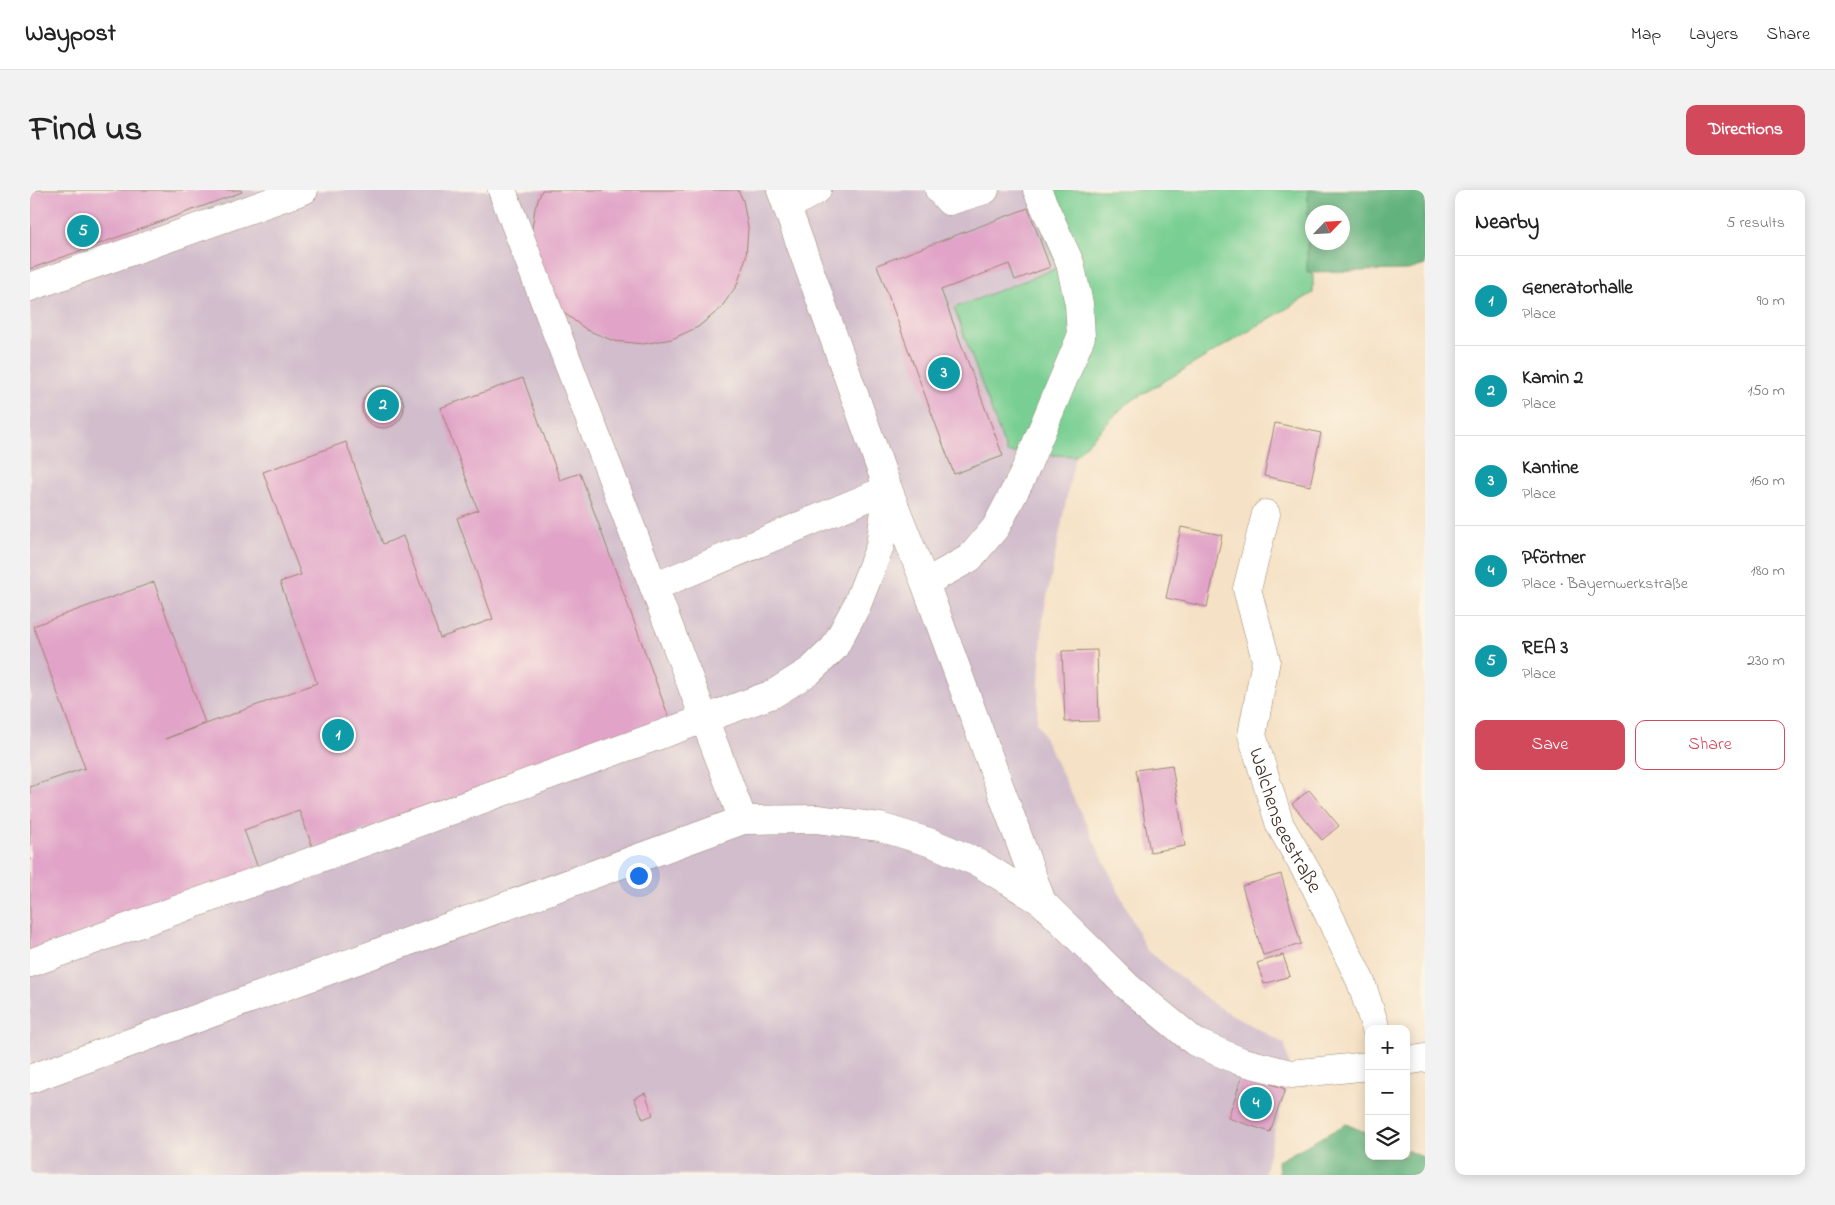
<!DOCTYPE html>
<meta charset="utf-8">
<style>
:root{--surface:#fff;--page:#f2f2f2;--text:#222;--muted:#767676;--line:#e0e0e0;--accent:#d1495b}
body{margin:0;font-family:"Indie Flower",sans-serif;background:var(--page);color:var(--text)}
.controls{position:absolute;right:15px;bottom:15px;display:grid;overflow:hidden;border-radius:10px;box-shadow:0 2px 12px #0003}
.controls button{width:45px;height:45px;display:grid;place-items:center;padding:0;border:0;border-bottom:1px solid var(--line);background:var(--surface);color:var(--text);font:25px sans-serif}
.compass{position:absolute;left:1275px;top:15px;width:45px;height:45px;border-radius:50%;background:var(--surface);box-shadow:0 2px 12px #0003;rotate:65deg}
.you{position:absolute;left:608px;top:685px;width:18px;height:18px;margin:-12px;border:4px solid #fff;border-radius:50%;background:#1a73e8;box-shadow:0 0 0 8px #1a73e833}
.badge{display:grid;place-items:center;width:32px;height:32px;border-radius:50%;background:var(--accent);color:#fff;font-size:16px;font-weight:700}
.pin{position:absolute;translate:-50% -50%;border:2px solid #fff;box-shadow:0 1px 5px #0006}
.list{margin:0;padding:0;list-style:none}
h2{display:flex;justify-content:space-between;align-items:center;height:65px;margin:0;padding:0 20px;font-size:21px}
h2 small{font-size:16px;font-weight:400;color:var(--muted)}
.list li{display:grid;grid-template-columns:32px 1fr auto;gap:15px;align-items:center;box-sizing:border-box;height:90px;padding:0 20px;border-top:1px solid var(--line)}
.list b{display:block;font-size:19px;white-space:nowrap}
.list p{margin:0;font-size:16px;white-space:nowrap;color:var(--muted)}
.list em{font-size:16px;font-style:normal;color:var(--muted)}
.actions{display:flex;gap:10px;padding:15px 20px}
.actions a{flex:1;padding:11px 0;border:1px solid var(--accent);border-radius:10px;text-align:center;font-size:18px;color:var(--accent)}
.actions .main{background:var(--accent);color:#fff}
.icon{flex:none;width:28px;height:28px;fill:none;stroke:currentColor;stroke-width:2;stroke-linecap:round;stroke-linejoin:round}
.map{position:relative;flex:none;width:1395px;height:985px;overflow:hidden;border-radius:10px}
header{display:flex;align-items:center;gap:30px;box-sizing:border-box;height:70px;padding:0 25px;background:var(--surface);border-bottom:1px solid var(--line)}
header strong{font-size:24px}
nav{display:flex;gap:28px;margin-inline-start:auto;font-size:18px}
.intro{display:flex;align-items:center;justify-content:space-between;box-sizing:border-box;height:120px;padding:0 30px}
h1{margin:0;font-size:35px}
.button{padding:12px 22px;border-radius:10px;background:var(--accent);color:#fff;font-size:18px;font-weight:700}
main{display:flex;gap:30px;padding:0 30px}
aside{flex:1;background:var(--surface);border-radius:10px;box-shadow:0 2px 12px #0003}
.map>svg:first-child{display:block}
</style>
<header>
<strong>Waypost</strong>
<nav><a>Map</a><a>Layers</a><a>Share</a></nav>
</header>
<div class="intro"><h1>Find us</h1><a class="button">Directions</a></div>
<main>
<div class="map">
<svg width="1395" height="985" viewBox="0 0 1395 985">
<rect width="100%" height="100%" fill="#fcf5e5"/>
<filter id="ink" filterUnits="userSpaceOnUse"><feTurbulence type="fractalNoise" baseFrequency=".02" numOctaves="2"/><feDisplacementMap in="SourceGraphic" scale="10" xChannelSelector="R" yChannelSelector="G"/><feConvolveMatrix kernelMatrix="1 2 1 2 8 2 1 2 1" color-interpolation-filters="sRGB"/></filter>
<filter id="wash" filterUnits="userSpaceOnUse"><feTurbulence type="fractalNoise" baseFrequency=".0096" numOctaves="4" result="noise"/><feDisplacementMap in="SourceGraphic" scale="20" xChannelSelector="R" yChannelSelector="G"/><feGaussianBlur stdDeviation="1.12" result="paint"/><feColorMatrix in="noise" values="0 0 0 0 0 0 0 0 0 0 0 0 0 0 0 0 0 1.4 0 .05"/><feComposite in="paint" operator="in"/></filter>
<g filter="url(#wash)">
<rect width="100%" height="100%" fill="#f5e1c5"/>
<path fill="#d1bdcc" d="M0,0H1283V103L1096,214L1045,266L1013,427L1007,532L1116,759L1185,815L1255,854L1261,884L1243,947L1234,985H0Z"/>
<path fill="#79cf93" stroke="#5a7c58" d="M998,0H1283V103L1096,214L1045,266L977,263L924,118L1027,78Z"/>
<path fill="#62b27d" stroke="#4e6e4e" fill-rule="evenodd" d="M1278,0H1395V75L1378,80L1277,82ZM1282,22H1312V52H1282Z
M1316,934L1339,944V966H1376V960L1395,968V985H1249L1248,971Z"/>
<g id="blocks">
<path fill="#e1a4c8" d="M0,0H211L212,2L0,79Z
M512,0H708L713,10L718,38L716,67L707,95L690,119L668,137L642,149L613,154L584,151L557,140L534,123L516,100L501,45L505,18Z
M998,18L1020,77L985,90L979,74L911,100L973,266L924,284L847,75Z
M493,188L530,290L550,283L639,528L283,658L269,620L214,640L228,678L0,761V597L55,578L3,436L124,392L175,533L135,549L287,493L250,392L271,385L233,282L316,252L353,354L373,346L410,448L463,429L427,328L448,320L410,218Z
M332 217a21 21 0 1 1 42 0a21 21 0 1 1-42 0Z
M1245,233L1291,243L1280,296L1234,286Z
M1151,337L1192,345L1177,417L1136,408Z
M1067,460L1069,531L1035,532L1032,461Z
M1142,575L1155,656L1120,662L1106,580Z
M1279,600L1309,636L1292,650L1262,614Z
M1251,684L1271,754L1233,765L1212,696Z
M1253,765L1260,786L1234,794L1227,773Z
M1213,884L1255,899L1240,942L1198,928Z
M615,903L623,925L613,929L604,908Z"/>
</g>
</g>
<g filter="url(#ink)">
<use href="#blocks" fill-opacity="0" stroke="#988672" stroke-width="1"/>
<g fill="none" stroke-linecap="round" stroke-linejoin="round">
<g stroke="#988672" stroke-width="29">
<g id="minor">
<path d="M472,0L713,630"/>
<path d="M751,0L858,299L895,393L1012,712L1097,796L1165,852L1210,871L1261,884L1339,876"/>
<path d="M909,0L919,11L955,0"/>
<path d="M757,17L787,0"/>
<path d="M0,97L274,0"/>
<path id="s1" d="M1236,324L1217,399L1236,470L1222,545L1250,635L1285,696L1331,792L1346,839"/>
<path d="M895,393L940,368L966,337L993,285L1051,147L1049,114L1040,73L1007,0"/>
<path d="M0,773L743,504L780,481L804,458L827,415L850,356L858,299L624,397"/>
<path d="M1376,871L1395,868"/>
<path d="M0,889L713,630L787,629L850,637L902,653L949,673L1012,712"/>
</g>
</g>
<use href="#minor" stroke="#fff" stroke-width="28"/>
</g>
</g>
<g text-anchor="middle" stroke-width="4" stroke-linejoin="round" paint-order="stroke">
<g font-size="21" fill="#3b2a1e" stroke="#fcf5e5">
<text dy="7" stroke="none"><textPath href="#s1" startOffset="319">Walchenseestraße</textPath></text>
</g>
</g>
</svg>
<div class="controls">
<button>+</button>
<button>−</button>
<button><svg class="icon" aria-label="layers" viewBox="0 0 24 24"><path d="M12 4l9 5-9 5-9-5zM3 14l9 5 9-5"/></svg></button>
</div>
<svg class="compass" viewBox="-18 -18 36 36"><path d="M0-13l5 13h-10z" fill="#e53935"/><path d="M0 13l5-13h-10z" fill="#767676"/></svg>
<div class="you"></div>
<div class="pin badge" style="left:308px;top:545px;background:#0f9aa8">1</div>
<div class="pin badge" style="left:353px;top:215px;background:#0f9aa8">2</div>
<div class="pin badge" style="left:914px;top:183px;background:#0f9aa8">3</div>
<div class="pin badge" style="left:1226px;top:913px;background:#0f9aa8">4</div>
<div class="pin badge" style="left:53px;top:41px;background:#0f9aa8">5</div>
</div>
<aside>
<h2>Nearby<small>5 results</small></h2>
<ul class="list">
<li><span class="badge" style="background:#0f9aa8">1</span><div><b>Generatorhalle</b><p>Place</p></div><em>90 m</em></li>
<li><span class="badge" style="background:#0f9aa8">2</span><div><b>Kamin 2</b><p>Place</p></div><em>150 m</em></li>
<li><span class="badge" style="background:#0f9aa8">3</span><div><b>Kantine</b><p>Place</p></div><em>160 m</em></li>
<li><span class="badge" style="background:#0f9aa8">4</span><div><b>Pförtner</b><p>Place · Bayernwerkstraße</p></div><em>180 m</em></li>
<li><span class="badge" style="background:#0f9aa8">5</span><div><b>REA 3</b><p>Place</p></div><em>230 m</em></li>
</ul>
<div class="actions"><a class="main">Save</a><a>Share</a></div>
</aside>
</main>
